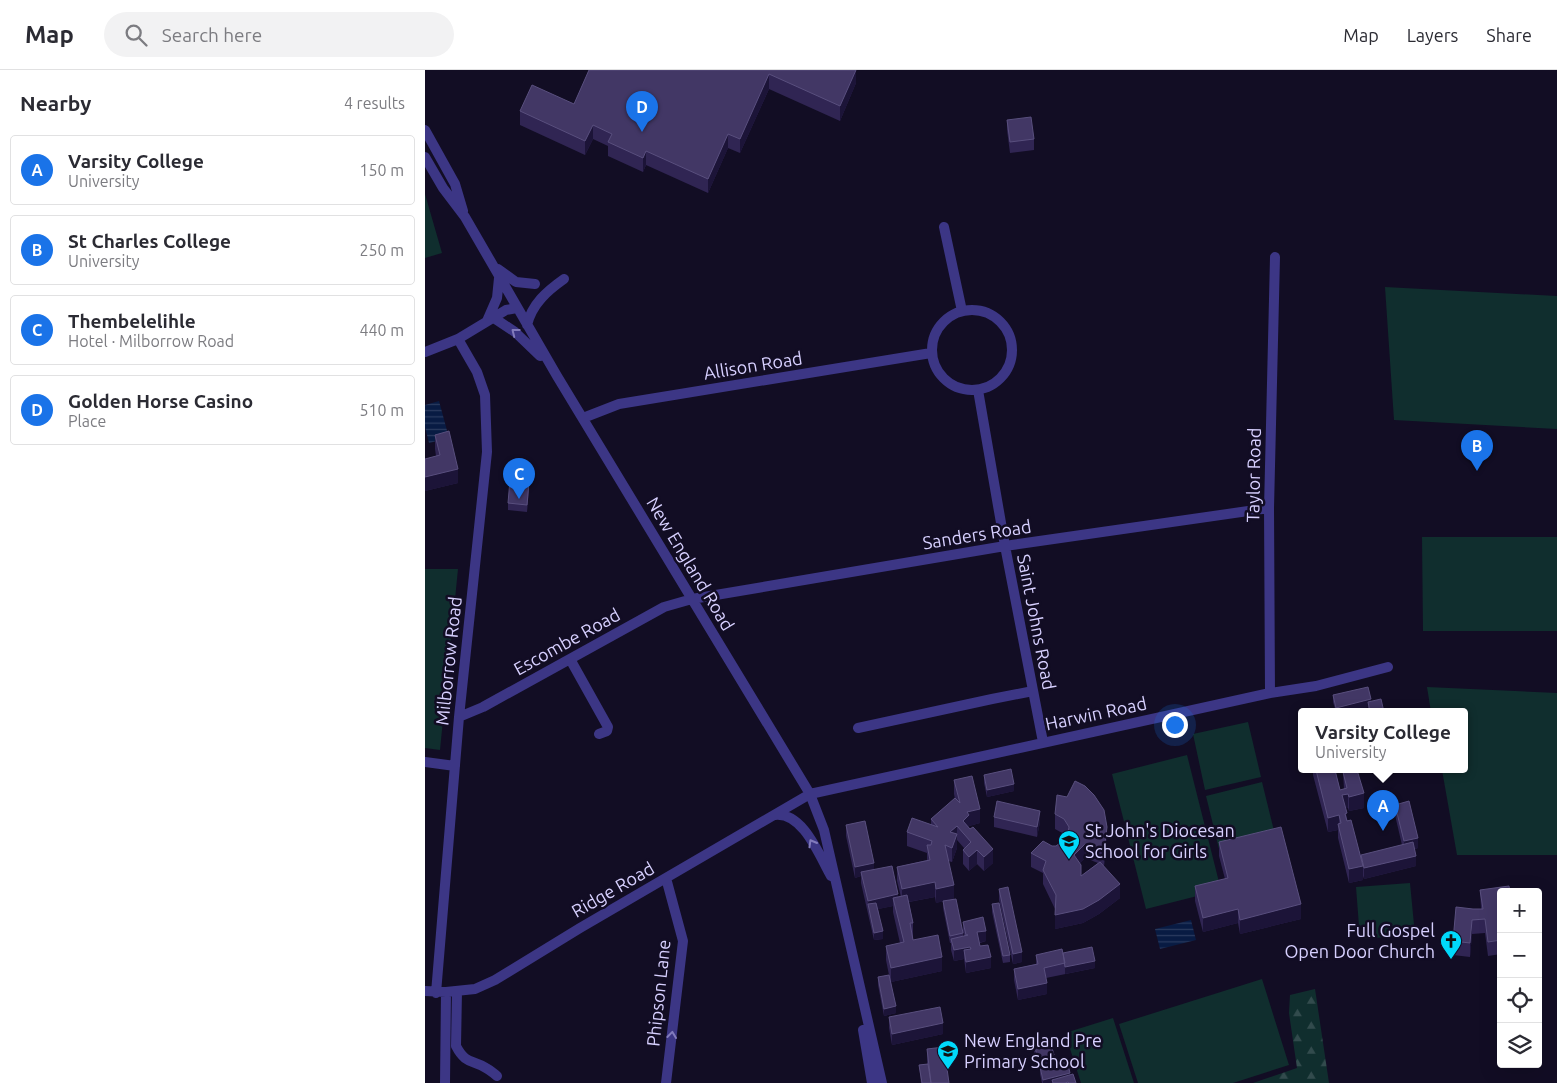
<!DOCTYPE html>
<meta charset="utf-8">
<style>
:root{--surface:#fff;--page:#f2f2f3;--text:#2b2b33;--muted:#7c7c81;--line:#e1e1e2;--accent:#1a73e8}
body{margin:0;font-family:Ubuntu,sans-serif;background:var(--page);color:var(--text)}
.controls{position:absolute;right:15px;bottom:15px;display:grid;overflow:hidden;border-radius:5px;box-shadow:0 5px 20px #0002}
.controls button{width:45px;height:45px;display:grid;place-items:center;padding:0;border:0;border-bottom:1px solid var(--line);background:var(--surface);color:var(--text);font:25px sans-serif}
.you{position:absolute;left:749px;top:654px;width:18px;height:18px;margin:-12px;border:4px solid #fff;border-radius:50%;background:#1a73e8;box-shadow:0 0 0 8px #1a73e833}
.badge{display:grid;place-items:center;width:32px;height:32px;border-radius:50%;background:var(--accent);color:#fff;font-size:16px;font-weight:700}
.pin{position:absolute;translate:-50% -41px;filter:drop-shadow(0 1px 2px #0008)}
.pin::after{content:'';position:absolute;top:26px;width:18px;height:15px;background:inherit;clip-path:polygon(0 0,100% 0,50% 100%)}
.popup{position:absolute;left:873px;top:638px;width:170px;height:65px;box-sizing:border-box;display:grid;place-content:center;border-radius:5px;background:var(--surface);filter:drop-shadow(0 1px 4px #0005);font-size:16px;white-space:nowrap;color:var(--muted)}
.popup b{font-size:19px;color:var(--text)}
.popup::after{content:'';position:absolute;left:50%;top:100%;margin-left:-10px;border:10px solid transparent;border-top-color:var(--surface)}
.list{margin:0;padding:0;list-style:none}
h2{display:flex;justify-content:space-between;align-items:center;height:65px;margin:0;padding:0 20px;font-size:21px}
h2 small{font-size:16px;font-weight:400;color:var(--muted)}
.list li{display:grid;grid-template-columns:32px 1fr auto;gap:15px;align-items:center;box-sizing:border-box;height:70px;margin:0 10px 10px;padding:0 10px;border:1px solid var(--line);border-radius:5px}
.list b{display:block;font-size:19px;white-space:nowrap}
.list p{margin:0;font-size:16px;white-space:nowrap;color:var(--muted)}
.list em{font-size:16px;font-style:normal;color:var(--muted)}
.icon{flex:none;width:28px;height:28px;fill:none;stroke:currentColor;stroke-width:2;stroke-linecap:round;stroke-linejoin:round}
.map{position:relative;flex:none;width:1132px;height:1013px;overflow:hidden}
header{display:flex;align-items:center;gap:30px;box-sizing:border-box;height:70px;padding:0 25px;background:var(--surface);border-bottom:1px solid var(--line)}
header strong{font-size:24px}
nav{display:flex;gap:28px;margin-inline-start:auto;font-size:18px}
.search{width:350px;height:45px;background:var(--page);display:flex;align-items:center;gap:12px;box-sizing:border-box;padding:0 18px;border-radius:28px;color:var(--muted);font-size:19px}
main{display:flex}
aside{flex:1;background:var(--surface)}
.map>svg:first-child{display:block}
</style>
<header>
<strong>Map</strong>
<div class="search"><svg class="icon" aria-label="search" viewBox="0 0 24 24"><circle cx="10" cy="10" r="6"/><path d="M15 15l6 6"/></svg>Search here</div>
<nav><a>Map</a><a>Layers</a><a>Share</a></nav>
</header>
<main>
<aside>
<h2>Nearby<small>4 results</small></h2>
<ul class="list">
<li><span class="badge">A</span><div><b>Varsity College</b><p>University</p></div><em>150 m</em></li>
<li><span class="badge">B</span><div><b>St Charles College</b><p>University</p></div><em>250 m</em></li>
<li><span class="badge">C</span><div><b>Thembelelihle</b><p>Hotel · Milborrow Road</p></div><em>440 m</em></li>
<li><span class="badge">D</span><div><b>Golden Horse Casino</b><p>Place</p></div><em>510 m</em></li>
</ul>
</aside>
<div class="map">
<svg width="1132" height="1013" viewBox="0 0 1132 1013">
<defs>
<pattern id="forest-firs" width="22" height="20" patternUnits="userSpaceOnUse" patternTransform="scale(1.25)"><rect width="22" height="20" fill="#102e2e"/><path d="M5 1l3.5 6h-7zM16 11l3.5 6h-7z" fill="#324b4d"/></pattern>
<pattern id="water-rules" width="6" height="5" patternUnits="userSpaceOnUse" patternTransform="scale(1.25)"><rect width="6" height="5" fill="#081b43"/><path d="M0 2.5h6" fill="none" stroke="#2b3b5f"/></pattern>
</defs>
<rect width="100%" height="100%" fill="#120d24"/>
<path fill="#102e2e" d="M0,124L17,183L0,188Z
M960,217L1132,226V359L969,350Z
M997,467H1132V561H998Z
M0,499H33L15,680L0,678Z
M1002,617L1132,623V785H1032L1017,700H1039V642H1006Z
M823,652L836,707L780,720L768,664Z
M762,685L796,820L721,839L687,704Z
M837,712L850,765L794,779L781,726Z
M985,813L990,865L935,869L931,817Z
M837,909L864,995L808,1013H713L694,954Z
M688,948L709,1013H656L640,963Z"/>
<path fill="url(#forest-firs)" d="M890,919L904,1013H828L872,998L864,943L865,925Z"/>
<path fill="url(#water-rules)" d="M14,331L24,368L4,373L0,357V335Z
M766,850L771,870L735,879L730,859Z"/>
<g fill="none" stroke-linecap="round" stroke-linejoin="round">
<path stroke="#3c3685" stroke-width="10" d="M0,60L30,114L38,141
M0,87L18,118L40,147L132,306L385,724L399,760L457,1013
M519,157L537,241
M73,199L91,212L110,214
M507 280a40 40 0 1 1 80 0a40 40 0 1 1-80 0Z
M69,248L90,262L115,286
M62,251L72,228L74,208
M102,255C107,234 122,221 139,209
M0,282L33,269L81,240L92,238
M553,320L580,476L618,672
M158,348L194,334L506,283
M145,589L183,657L182,661L174,664
M845,623L844,438L850,187
M34,647L58,637L239,537L267,529L580,476L844,438
M433,658L567,629L608,621
M0,692L30,696
M350,745C378,742 394,785 406,806
M0,921L21,922L50,919L70,910L155,858L385,724L845,623L891,616L963,597
M32,921L31,976C41,995 47,989 61,998C65,1000 68,1003 72,1006
M11,923L34,647L62,382L60,325L52,302L33,269
M438,960L447,1013
M20,1013L21,922
M241,1013L258,871L241,808"/>
</g>
<path fill="#302553" fill-rule="evenodd" d="M164,0H431V13L415,51L344,19L315,83L303,78L283,123L221,95L218,102L183,86V76L168,69L160,85L95,55V41L149,34Z
M582,50L609,69V80L585,83L582,60Z
M10,365L33,413L0,421V389L11,386L10,379Z
M104,419L102,442L83,440V433Z
M908,625L946,631L959,642H943V637L911,642L908,632Z
M888,700H910L915,720L919,719L918,702L939,738L924,741L923,738H920L922,749L936,786L977,775L970,745V735L993,778L990,779L991,796L939,809L938,806V810L924,813L913,768V760L903,762L888,705Z
M559,705L589,721L562,727L559,713Z
M529,710L555,753L544,756V758L568,793L559,801L552,794L544,801L538,794V780L539,778L532,770V778L527,792L523,791L529,829L538,863V866H539L538,862V852L561,871L555,873V876L566,898L541,903L539,889L529,891L526,880V873H525L518,838V831L511,833L510,827L484,832L488,853V870L517,901L466,912L471,943L459,946L453,915V907L464,905L461,890V876L475,873L468,842V836L453,839L458,869L449,870L436,813V806L430,808L421,766V755L449,800L473,827H476L472,811V797L502,790V783L482,776V762L506,755V749L530,729L529,724Z
M630,744L682,771L679,796L677,795L695,828L674,844L658,853L630,859V839L618,814V803L606,797V783L627,776H631L642,768L639,764L630,759ZM660,788L673,793L656,806L655,793Z
M569,747L615,752L612,767L569,757Z
M794,772L876,849L815,864L813,853L778,862L770,831V816L800,809L794,786Z
M574,819L597,892L588,894L574,830Z
M1055,820L1076,822V884L1063,886L1060,863L1047,864L1045,887L1028,885V871L1048,839H1056Z
M567,834L585,885V892L578,893L567,842Z
M638,883L670,898L621,908L622,924L593,930L589,910V899L611,894V885Z
M464,947L518,964L467,975L464,958Z
M608,971L629,992L613,996L608,978Z
M502,979L524,1013H496L494,995L502,994Z
M615,997L645,1005L651,1013H617L615,1004Z"/>
<path fill="#1c1438" d="M431,0V13L415,51V36Z
M344,4V19L315,83V69Z
M168,55V69L160,85V71Z
M303,64V78L283,123V109Z
M221,81V95L218,102V88Z
M33,399V413L0,421V407Z
M946,629V637L943,632V637L922,642H911V638Z
M912,700H922L912,702Z
M589,714V721L562,727V720Z
M939,723V738L924,741V727Z
M923,724V738L917,739V725Z
M555,739V753L544,756V759L538,751L542,742Z
M615,741V752L612,767V757Z
M914,745V759L913,754V760L903,762V748Z
M532,756V778L527,792V778L525,762Z
M682,757V771L679,796V781Z
M993,768V778L979,782V771Z
M660,774V788L649,800V785Z
M568,779V793L559,801V787Z
M552,780V794L544,801V787Z
M991,786V796L939,809V798Z
M449,793V804L436,802V806L430,808V797Z
M938,796V810L924,813V799Z
M510,812V827L477,833V819Z
M695,814V828L674,844L658,853L630,859V845Z
M529,815V829L511,833V819Z
M473,824V835L468,828V836L444,841L443,831Z
M876,834V849L815,864V850Z
M813,839V853L778,862V848Z
M1047,850V864L1045,887V873Z
M458,861V869L449,870V863Z
M561,861V871L552,873V862Z
M545,877V888L539,880V889L529,891V880Z
M597,882V892L588,894V884Z
M517,887V901L466,912V898Z
M566,887V898L541,903V892Z
M670,891V898L640,904V897Z
M622,913V924L593,930V919Z
M471,936V943L459,946V939Z
M518,953V964L467,975V964Z
M629,985V992L613,996V988Z
M645,1003V1010H627V1013H618V1010Z"/>
<path fill="#423765" stroke="#594f7e" d="M164,0H431L415,36L344,4L315,69L303,64L283,109L221,81L218,88L183,72L187,64L168,55L160,71L95,41L107,15L149,34Z
M606,47L609,69L585,72L582,50Z
M24,361L33,399L0,407V389L15,385L10,365Z
M85,410L104,412L102,435L83,433Z
M943,617L946,629L911,638L908,625Z
M956,629L959,642H945L943,632Z
M586,699L589,714L562,720L559,705Z
M891,700H910L915,720L922,718L918,702L927,700H932L939,723L924,727L923,724L917,725L922,743L920,744L922,751L926,750L938,796L924,799L913,754L916,753L914,745L903,748Z
M547,706L555,739L542,742L544,745L538,751L545,759L548,757L568,779L559,787L552,780L544,787L538,780L546,772L532,756L525,762L532,764L527,778L520,775L529,815L511,819L510,812L477,819L472,797L505,790L502,775H506L507,771L482,762L487,748L513,757L506,749L530,728L535,733L529,710Z
M650,711L660,716L669,725L679,740L682,757L679,781L660,774L649,785L656,795V806L675,792L695,814L674,830L658,839L630,845L631,825L618,800L621,791L606,783L618,771L627,776H631L642,768L644,757L639,749L630,744L632,725L642,727Z
M572,731L615,741L612,757L569,747Z
M984,731L993,768L979,771L970,735Z
M440,751L449,793L430,797L421,755Z
M856,757L876,834L815,850L813,839L778,848L770,816L803,808L794,772Z
M988,772L991,786L939,798L936,785Z
M467,796L473,824L443,831L436,802Z
M1084,816L1085,822H1076V870L1063,872L1060,849L1047,850L1045,873L1028,871L1031,837L1048,839H1058L1055,820Z
M583,817L597,882L588,884L574,819Z
M482,825L488,853H485L488,870L513,865L517,887L466,898L461,876L479,872L468,828Z
M531,829L538,863L525,866L518,831Z
M451,833L458,861L449,863L443,834Z
M574,833L585,885L578,886L567,834Z
M558,847L561,861L552,862L555,876L563,875L566,887L541,892L539,880L546,879L545,877L529,880L526,869L543,865H541L538,852Z
M667,877L670,891L640,897L638,883Z
M637,879L640,893L619,898L622,913L593,919L589,899L613,894L611,885Z
M464,905L471,936L459,939L453,907Z
M515,937L518,953L467,964L464,947Z
M624,967L629,985L613,988L608,971Z
M519,977L524,1013H506L502,979Z
M642,990L645,1003L618,1010L615,997Z
M503,994L506,1013H497L494,995Z
M648,1004L651,1013H644L643,1012L640,1013H628L627,1010Z"/>
<defs><path id="oneway-chevron" d="M-2-3.5L2.5 0L-2 3.5" fill="none" stroke-width="1.6" stroke-linecap="round" stroke-linejoin="round" transform="scale(1.25)"/></defs>
<g stroke="#827bbc">
<use href="#oneway-chevron" transform="translate(90 262) rotate(-142)"/>
<use href="#oneway-chevron" transform="translate(387 773) rotate(-120)"/>
<use href="#oneway-chevron" transform="translate(247 965) rotate(-83)"/>
</g>
<defs>
<g id="school-pin" transform="scale(1.125)"><path d="M0 17L-7.5 6A9.5 9.5 0 1 1 7.5 6Z" fill="#00d9fb" stroke="#120d24"/><path d="M0-5L7-2L0 1L-7-2ZM-4 1L0 2.5L4 1V4Q0 6-4 4Z" fill="#111"/></g>
<g id="church-pin" transform="scale(1.125)"><path d="M0 17L-7.5 6A9.5 9.5 0 1 1 7.5 6Z" fill="#00d9fb" stroke="#120d24"/><path d="M-1.2-6h2.4v3.5h3.3v2.4h-3.3V6h-2.4V-.1h-3.3v-2.4h3.3Z" fill="#111"/></g>
</defs>
<g fill-rule="evenodd">
<use href="#school-pin" x="644" y="771"/>
<use href="#church-pin" x="1026" y="871"/>
<use href="#school-pin" x="523" y="981"/>
</g>
<g text-anchor="middle" stroke-width="5" stroke-linejoin="round" paint-order="stroke">
<g font-size="18" fill="#d7d0ff" stroke="#120d24">
<text transform="translate(328 296) rotate(-9)" y="6">Allison Road</text>
<text transform="translate(829 405) rotate(-89)" y="6">Taylor Road</text>
<text transform="translate(552 465) rotate(-9)" y="6">Sanders Road</text>
<text transform="translate(265 494) rotate(59)" y="6">New England Road</text>
<text transform="translate(611 552) rotate(79)" y="6">Saint Johns Road</text>
<text transform="translate(142 572) rotate(-29)" y="6">Escombe Road</text>
<text transform="translate(24 591) rotate(-84)" y="6">Milborrow Road</text>
<text transform="translate(671 644) rotate(-12)" y="6">Harwin Road</text>
<text transform="translate(188 820) rotate(-30)" y="6">Ridge Road</text>
<text transform="translate(234 923) rotate(-84)" y="6">Phipson Lane</text>
</g>
<g font-size="18" fill="#d7d0ff" stroke="#120d24" text-anchor="start">
<text x="660" y="767">St John's Diocesan<tspan x="660" dy="21">School for Girls</tspan></text>
<text x="1010" y="867" text-anchor="end">Full Gospel<tspan x="1010" dy="21">Open Door Church</tspan></text>
<text x="539" y="977">New England Pre<tspan x="539" dy="21">Primary School</tspan></text>
</g>
</g>
</svg>
<div class="controls">
<button>+</button>
<button>−</button>
<button><svg class="icon" aria-label="locate" viewBox="0 0 24 24"><circle cx="12" cy="12" r="6"/><path d="M12 2v4M12 18v4M2 12h4M18 12h4"/></svg></button>
<button><svg class="icon" aria-label="layers" viewBox="0 0 24 24"><path d="M12 4l9 5-9 5-9-5zM3 14l9 5 9-5"/></svg></button>
</div>
<div class="you"></div>
<div class="pin badge" style="left:958px;top:761px">A</div>
<div class="popup"><b>Varsity College</b>University</div>
<div class="pin badge" style="left:1052px;top:401px">B</div>
<div class="pin badge" style="left:94px;top:429px">C</div>
<div class="pin badge" style="left:217px;top:62px">D</div>
</div>
</main>
